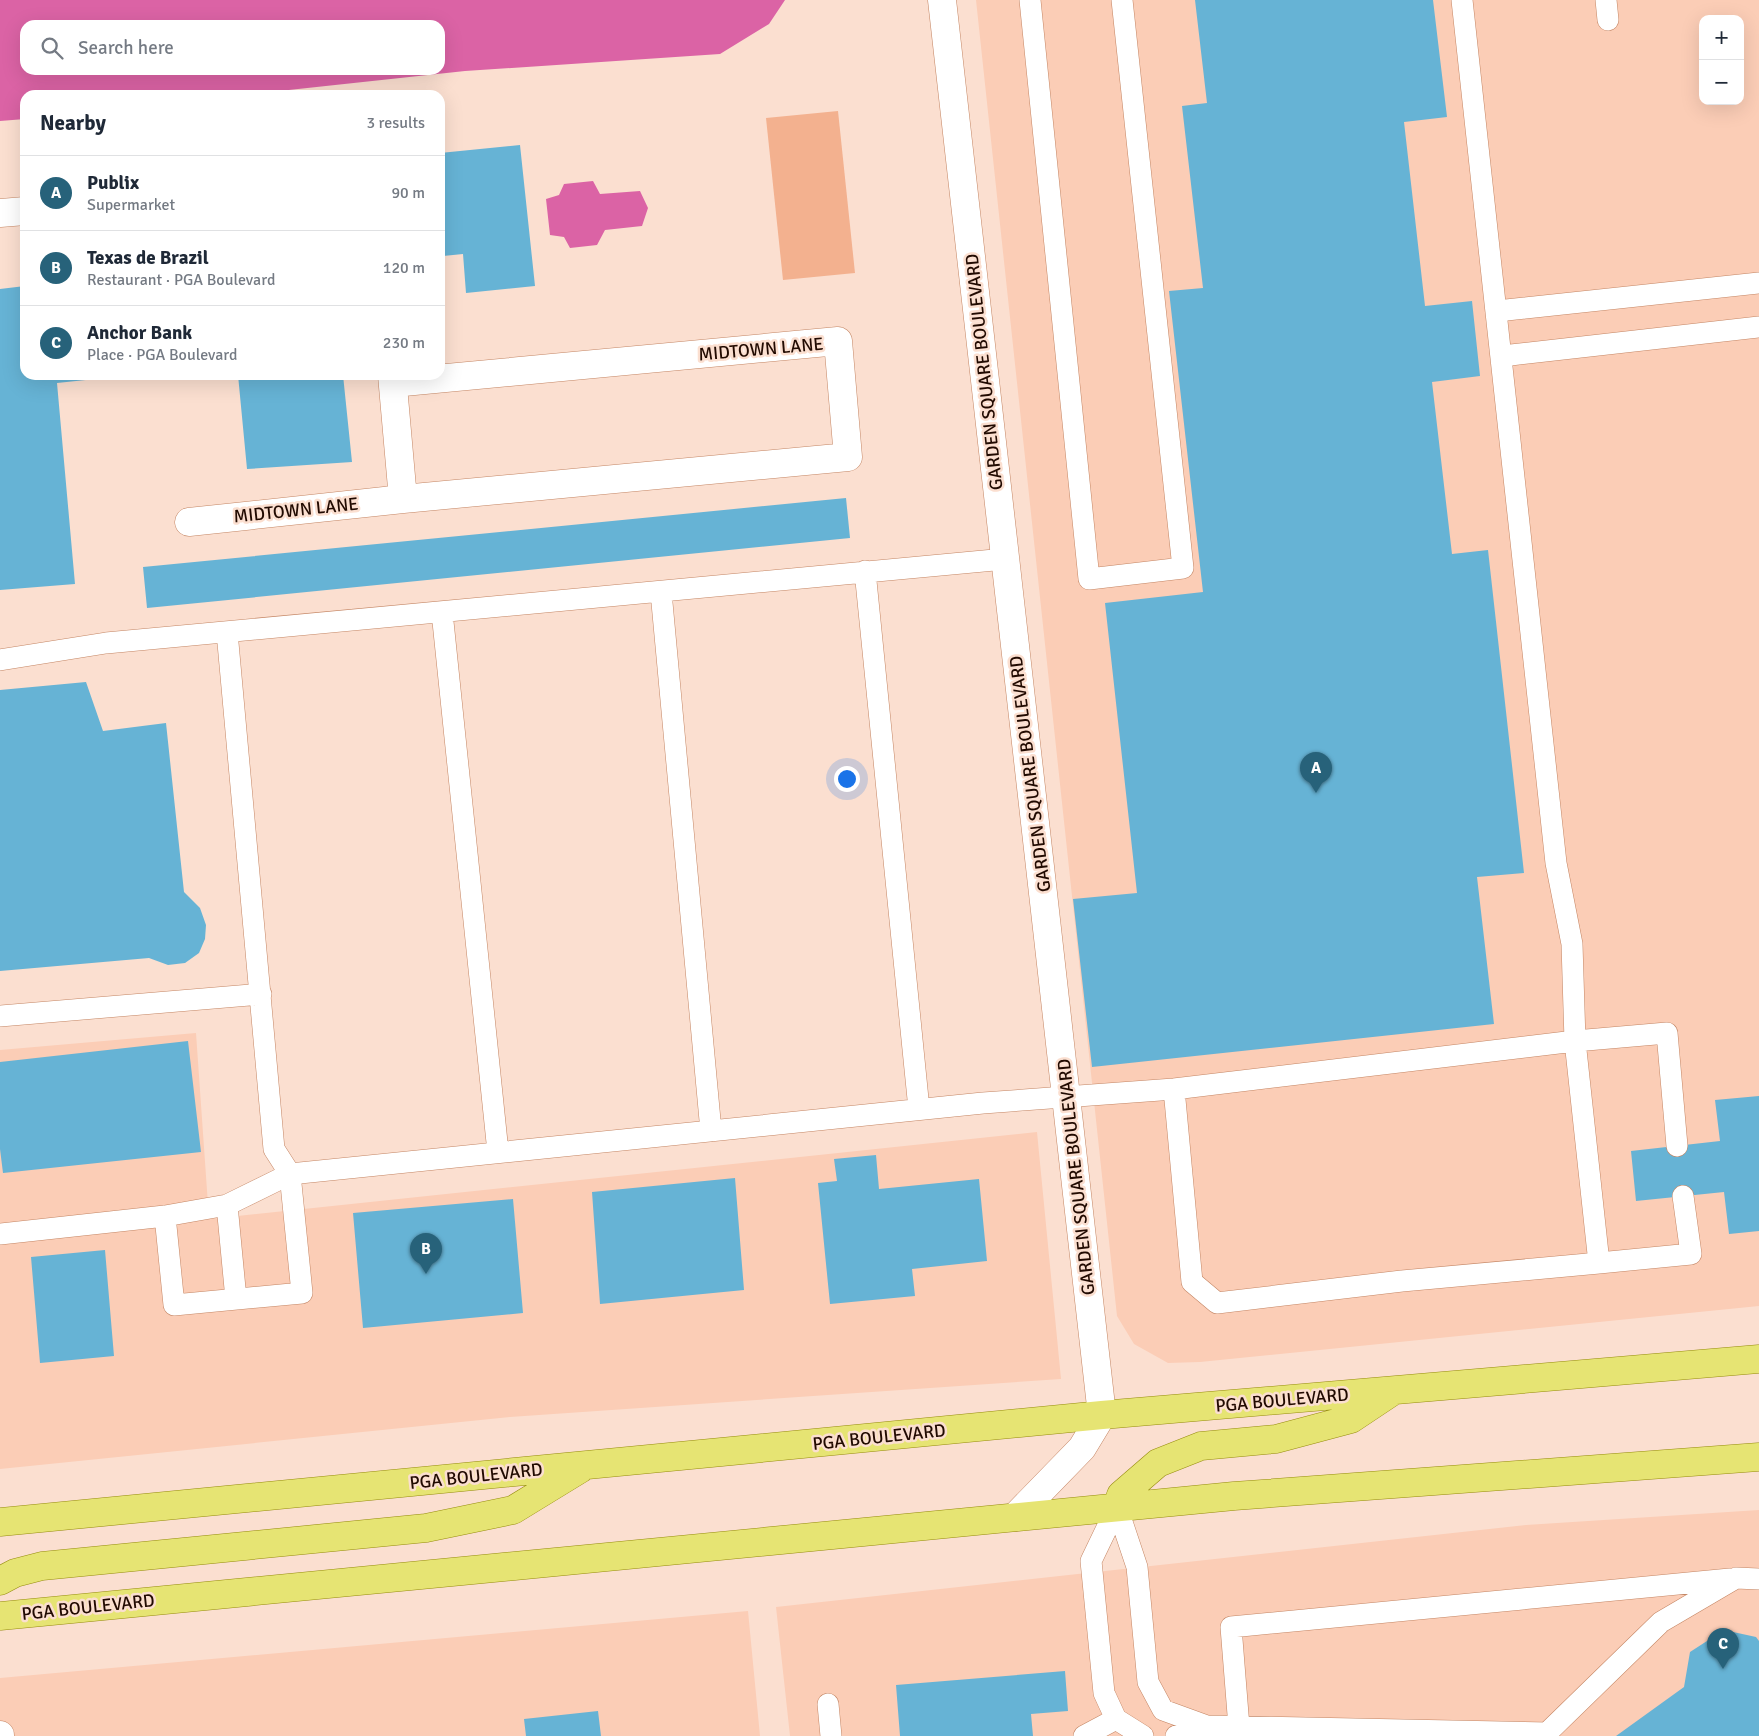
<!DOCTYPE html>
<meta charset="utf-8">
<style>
:root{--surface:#fff;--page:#f2f2f3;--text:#1f2937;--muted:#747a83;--line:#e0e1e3;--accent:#27627a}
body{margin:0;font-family:Signika,sans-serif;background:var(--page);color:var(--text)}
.controls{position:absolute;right:15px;top:15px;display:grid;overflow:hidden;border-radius:10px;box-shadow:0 5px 20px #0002}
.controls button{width:45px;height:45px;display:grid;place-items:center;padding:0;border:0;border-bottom:1px solid var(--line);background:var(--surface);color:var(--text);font:25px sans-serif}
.you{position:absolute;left:846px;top:778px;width:18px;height:18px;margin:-12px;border:4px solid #fff;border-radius:50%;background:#1a73e8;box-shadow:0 0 0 8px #1a73e833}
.badge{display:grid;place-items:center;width:32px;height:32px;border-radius:50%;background:var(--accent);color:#fff;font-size:16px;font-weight:700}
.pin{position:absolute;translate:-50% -41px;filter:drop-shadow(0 1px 2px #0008)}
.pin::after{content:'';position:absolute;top:26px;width:18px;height:15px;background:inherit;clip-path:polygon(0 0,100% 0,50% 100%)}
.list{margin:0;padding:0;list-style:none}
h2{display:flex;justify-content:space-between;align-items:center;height:65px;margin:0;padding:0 20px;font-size:21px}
h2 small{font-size:16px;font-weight:400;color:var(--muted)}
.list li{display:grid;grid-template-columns:32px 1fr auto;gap:15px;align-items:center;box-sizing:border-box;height:75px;padding:0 20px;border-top:1px solid var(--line)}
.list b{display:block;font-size:19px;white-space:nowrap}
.list p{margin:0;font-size:16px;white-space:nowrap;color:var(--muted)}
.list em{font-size:16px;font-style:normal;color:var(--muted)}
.icon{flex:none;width:28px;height:28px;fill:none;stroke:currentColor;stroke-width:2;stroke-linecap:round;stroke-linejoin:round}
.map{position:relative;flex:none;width:1759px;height:1736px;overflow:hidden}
.search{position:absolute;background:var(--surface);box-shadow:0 5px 20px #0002;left:20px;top:20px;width:425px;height:55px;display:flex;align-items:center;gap:12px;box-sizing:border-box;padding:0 18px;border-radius:15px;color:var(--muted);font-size:19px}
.panel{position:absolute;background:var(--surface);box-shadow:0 5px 20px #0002;left:20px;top:90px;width:425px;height:290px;border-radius:15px}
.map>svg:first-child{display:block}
</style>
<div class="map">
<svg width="1759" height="1736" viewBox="0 0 1759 1736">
<rect width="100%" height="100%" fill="#fbdfd0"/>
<path fill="#fbcdb6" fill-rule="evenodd" d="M976,0H1759V1306L1200,1362L1168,1363L1134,1344L1117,1316ZM1703,19H1740V101H1703Z
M196,1033L209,1219L1037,1132L1061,1379L510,1417L0,1469V1050Z
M1759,1510V1736H790L776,1607L1526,1525Z
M748,1611L760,1736H0V1678Z"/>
<path fill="#f3b18f" d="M838,111L855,273L783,280L766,118Z"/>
<path fill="#db63a5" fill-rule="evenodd" d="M0,0H785L769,24L720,54L465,71L242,95H25V119L0,121ZM25,25H440V70H25Z
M593,181L600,194L640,191L648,208L642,226L605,230L597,245L570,248L564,237L550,235L546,199L559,195L564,184Z"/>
<path fill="#66b3d5" d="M1195,0H1433L1447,117L1404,122L1425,306L1472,301L1480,376L1432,382L1452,554L1488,550L1524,873L1477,877L1494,1024L1092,1067L1073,899L1137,893L1105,603L1203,592L1169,291L1203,288L1182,106L1207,103Z
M520,145L535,286L466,293L463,254L443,256L440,228V153Z
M25,286V375L124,376L57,383L75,584L0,590V289Z
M238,375H343L352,462L247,469Z
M846,498L850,538L147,608L143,567Z
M86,682L103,731L166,723L184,892L200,908L206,925L205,939L199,953L185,963L168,965L149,958L0,971V690Z
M188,1041L201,1152L3,1173L0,1149V1062Z
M1759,1096V1231L1729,1234L1724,1192L1636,1201L1631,1151L1720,1141L1715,1100Z
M876,1155L879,1189L979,1179L987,1261L912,1269L915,1296L830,1304L818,1183L837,1181L834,1159Z
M735,1178L744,1290L600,1304L592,1192Z
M513,1199L523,1313L363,1328L353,1213Z
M105,1250L114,1356L40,1363L31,1257Z
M1724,1630L1756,1637L1759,1641V1736H1616L1684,1687L1690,1652Z
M1065,1671L1068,1711L1031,1714L1033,1736H900L896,1685Z
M598,1711L601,1736H526L524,1719Z"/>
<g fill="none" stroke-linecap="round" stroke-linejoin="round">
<g stroke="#c48563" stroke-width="22">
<path id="service" d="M1030,0L1089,579L1183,568L1122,0
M1606,0L1608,20
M1497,311L1759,283
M1502,356L1759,327
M865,571L919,1109
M661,592L711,1131
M442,612L498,1152
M227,632L274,1149L290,1174L983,1103L1174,1089L1575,1041L1667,1033L1677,1146
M0,660L106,643L1005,559
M0,1016L261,994
M1174,1089L1192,1282L1217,1303L1402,1281L1599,1263L1575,1041L1572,944L1556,863L1462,0
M227,1205L236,1299
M0,1234L165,1216L227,1205L290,1174L302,1293L174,1305L165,1216
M1599,1263L1691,1254L1683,1196
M1117,1507L1137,1567L1148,1682L1163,1710L1207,1726L1547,1733L1661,1622L1736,1578L1759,1579
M1117,1507L1091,1561L1104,1693L1116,1719L1143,1736
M828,1704L831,1736
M1239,1727L1231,1627L1730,1579
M1084,1736L1116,1719
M1176,1736L1207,1726"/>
</g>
<g stroke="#c48563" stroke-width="29">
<path id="minor" d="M942,0L1102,1415L1082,1448L1015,1517
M0,213L25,211
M393,383L838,341L848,457L403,499
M189,522L403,499L392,375
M0,1735V1736"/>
</g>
<g stroke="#968c0e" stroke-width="29">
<path id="primary" d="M1117,1507L1121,1495L1158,1463L1201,1446L1276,1439L1351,1419L1393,1391
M0,1522L1102,1415L1759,1359
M0,1581L15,1573L42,1566L426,1528L513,1510L580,1469
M0,1616L1234,1496L1759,1457"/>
</g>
<use href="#service" stroke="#fff" stroke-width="21"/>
<use href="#minor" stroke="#fff" stroke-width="28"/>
<use href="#primary" stroke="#e6e473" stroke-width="28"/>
</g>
<g text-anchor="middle" stroke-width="5" stroke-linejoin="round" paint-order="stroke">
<g font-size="18" fill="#210a01" stroke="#fbdfd0">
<text transform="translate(761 349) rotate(-5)" y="6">MIDTOWN LANE</text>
<text transform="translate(984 372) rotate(-96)" y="6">GARDEN SQUARE BOULEVARD</text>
<text transform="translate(296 510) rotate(-6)" y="6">MIDTOWN LANE</text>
<text transform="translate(1030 774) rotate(-97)" y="6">GARDEN SQUARE BOULEVARD</text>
<text transform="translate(1076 1177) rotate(-96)" y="6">GARDEN SQUARE BOULEVARD</text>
<text transform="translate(1282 1400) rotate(-5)" y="6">PGA BOULEVARD</text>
<text transform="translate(879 1437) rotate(-6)" y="6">PGA BOULEVARD</text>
<text transform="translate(476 1476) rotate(-6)" y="6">PGA BOULEVARD</text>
<text transform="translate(88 1607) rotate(-6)" y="6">PGA BOULEVARD</text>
</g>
</g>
</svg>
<div class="controls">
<button>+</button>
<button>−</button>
</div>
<div class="you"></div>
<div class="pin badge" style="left:1316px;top:793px">A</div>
<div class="pin badge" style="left:426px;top:1274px">B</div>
<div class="pin badge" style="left:1723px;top:1669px">C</div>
<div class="search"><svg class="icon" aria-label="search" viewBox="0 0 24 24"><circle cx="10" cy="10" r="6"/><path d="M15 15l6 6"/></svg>Search here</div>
<section class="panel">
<h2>Nearby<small>3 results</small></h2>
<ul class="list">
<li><span class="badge">A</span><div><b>Publix</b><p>Supermarket</p></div><em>90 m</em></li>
<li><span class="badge">B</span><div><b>Texas de Brazil</b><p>Restaurant · PGA Boulevard</p></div><em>120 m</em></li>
<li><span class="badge">C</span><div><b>Anchor Bank</b><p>Place · PGA Boulevard</p></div><em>230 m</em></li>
</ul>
</section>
</div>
